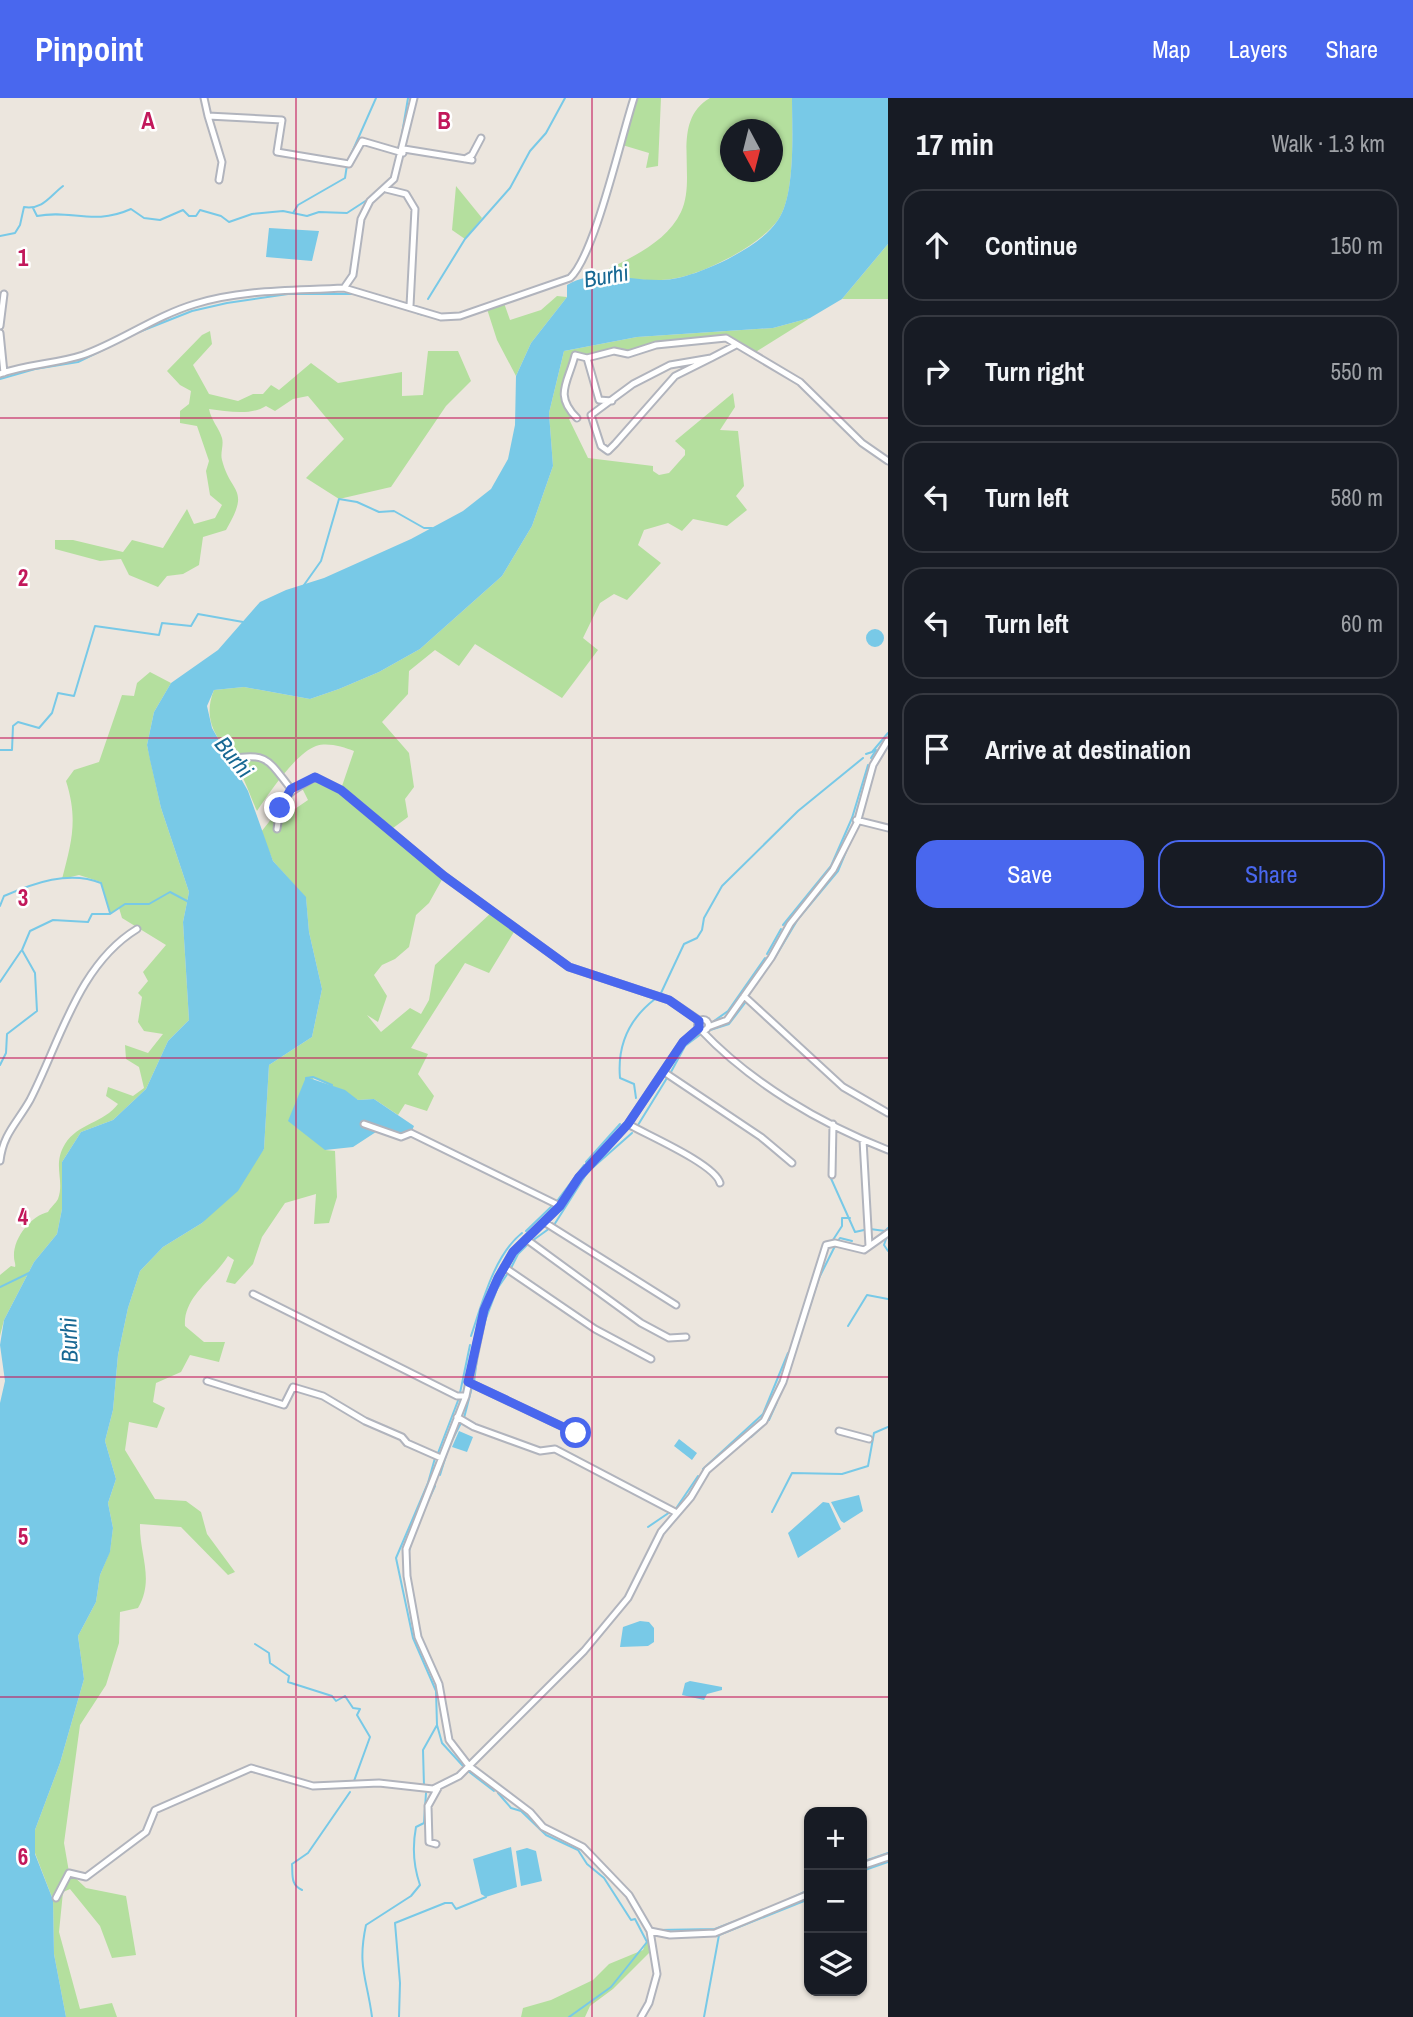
<!DOCTYPE html>
<meta charset="utf-8">
<style>
:root{--surface:#171b24;--page:#20242c;--text:#f1f3f6;--muted:#9ea1a6;--line:#363941;--accent:#4967ee}
body{margin:0;font-family:"Archivo Narrow",sans-serif;background:var(--page);color:var(--text)}
.controls{position:absolute;right:21px;bottom:21px;display:grid;overflow:hidden;border-radius:14px;box-shadow:0 2px 5px #0004}
.controls button{width:63px;height:63px;display:grid;place-items:center;padding:0;border:0;border-bottom:2px solid var(--line);background:var(--surface);color:var(--text);font:35px sans-serif}
.compass{position:absolute;left:720px;top:21px;width:63px;height:63px;border-radius:50%;background:var(--surface);box-shadow:0 2px 5px #0004;rotate:173deg}
.stop{position:absolute;width:21px;height:21px;margin:-16px;border:5px solid #4967ee;border-radius:50%;background:#fff}
.stop.end{background:#4967ee;border-color:#fff;box-shadow:0 2px 7px #0008}
.list{margin:0;padding:0;list-style:none}
h2{display:flex;justify-content:space-between;align-items:center;height:91px;margin:0;padding:0 28px;font-size:30px}
h2 small{font-size:23px;font-weight:400;color:var(--muted)}
.list li{display:grid;grid-template-columns:46px 1fr auto;gap:21px;align-items:center;box-sizing:border-box;height:112px;margin:0 14px 14px;padding:0 14px;border:2px solid var(--line);border-radius:21px}
.list b{display:block;font-size:26px;white-space:nowrap}
.list em{font-size:23px;font-style:normal;color:var(--muted)}
.actions{display:flex;gap:14px;padding:21px 28px}
.actions a{flex:1;padding:16px 0;border:2px solid var(--accent);border-radius:21px;text-align:center;font-size:24px;color:var(--accent)}
.actions .main{background:var(--accent);color:#fff}
.icon{flex:none;width:38px;height:38px;fill:none;stroke:currentColor;stroke-width:2;stroke-linecap:round;stroke-linejoin:round}
.map{position:relative;flex:none;width:888px;height:1919px;overflow:hidden}
header{display:flex;align-items:center;gap:42px;box-sizing:border-box;height:98px;padding:0 35px;background:var(--accent);color:#fff}
header strong{font-size:33px}
nav{display:flex;gap:38px;margin-inline-start:auto;font-size:24px}
main{display:flex}
aside{flex:1;background:var(--surface)}
.map>svg:first-child{display:block}
</style>
<header>
<strong>Pinpoint</strong>
<nav><a>Map</a><a>Layers</a><a>Share</a></nav>
</header>
<main>
<div class="map">
<svg width="888" height="1919" viewBox="0 0 888 1919">
<rect width="100%" height="100%" fill="#ece6de"/>
<path fill="#b4df9e" fill-rule="evenodd" d="M634,0H661L658,68L646,70L649,55L619,46Z
M710,0H792C792,31 796,97 778,122C759,149 694,182 661,182C640,183 618,179 596,177C626,162 666,146 681,114C698,78 669,24 710,0ZM730,32H772V74H730Z
M456,88L482,120L465,141L452,132Z
M888,146V201H842Z
M557,198L567,199L531,245L516,278L497,242L487,211L504,205L510,222L541,212Z
M810,220L754,255L726,240L656,247L628,256L614,253L587,260L575,257C568,289 556,283 574,317L569,321L588,360L653,368V373L659,377L669,375L685,357V352L675,343L733,295L735,309L720,332L738,333L744,388L736,398L747,412L727,428L693,421L682,433L668,425L644,432L638,447L661,465L627,502L614,496L600,505L583,540L598,552L562,600L475,546L459,568L435,552L409,573L408,596L382,624L409,655L414,689L405,701L408,719L389,733L444,778L429,805L416,817L409,849L395,861L382,867L374,877L387,898L378,924L367,917L381,934L410,910L421,916L429,902L435,867L492,814L517,829L489,875L465,865L411,950L428,956L418,976L434,998L427,1013L405,1006L398,1017L374,1001L358,1002L313,979L325,1052L335,1053L337,1099L329,1125L314,1126L316,1096L285,1105L262,1139L253,1166L235,1186L226,1184L234,1162L228,1158C212,1183 183,1199 185,1228L204,1244H225L219,1264L190,1257L181,1274L156,1285L153,1304L165,1310L157,1330L129,1324L125,1352L155,1401L186,1403L201,1414L207,1436L235,1474L228,1477L181,1429L140,1426C139,1456 155,1481 138,1510L120,1514L119,1545L106,1587L80,1627L64,1745L69,1774L86,1790L126,1798L136,1857L112,1860L100,1828L70,1791L63,1794L59,1834L80,1911L112,1905L117,1919H66L54,1856L53,1802L35,1755V1732L60,1665L84,1581L78,1538L96,1504L100,1477L110,1453L113,1430L108,1405L116,1381L105,1343L113,1312L118,1257L128,1210L140,1173L163,1149L202,1125L264,1051L269,967L312,939L322,891L309,834L306,800L273,763L261,734L280,710L289,715L308,702L301,688L315,679L341,691L354,653C343,649 328,644 316,648C296,655 269,695 257,713C250,698 245,681 236,667C219,641 201,624 214,592L244,589L310,601L339,591L379,574L420,551L502,478L532,428L553,368L549,315L564,253L637,239L773,230Z
M210,233L212,246L193,267L209,296L238,303L253,296H263L271,287L279,292L311,265L338,285L402,274V298L423,297L428,253H458L471,283L446,308L391,389L339,401L306,380L344,341L308,298L293,301L275,313L266,308C250,318 227,313 209,311C211,322 219,330 222,340C224,347 220,355 222,362C231,397 251,389 226,432L203,439L199,467L183,476L167,478L158,489L129,477L121,461L100,463L55,451V442H73L123,454L132,442L163,450L187,411L194,426L215,420L222,407L210,397L206,373L209,363L197,328L180,325V313L189,306L191,293L180,287L167,273L202,237Z
M150,574L171,585L154,614L147,647L161,710L189,794L183,824L189,922L168,943L146,991L113,1022L81,1034L62,1064V1111L57,1136L34,1164L4,1222L0,1238V1177L11,1168L15,1169C16,1166 14,1163 14,1159C13,1140 31,1118 48,1114C50,1110 56,1105 58,1101C65,1082 52,1067 65,1046C78,1025 104,1025 118,1006L106,998L108,989L133,998L144,990L139,969L126,961L125,947L148,955L163,936L144,933L138,924L142,899L138,895L148,883L143,874L166,847L122,820L119,810L110,816L101,784L79,777L62,781C72,743 78,721 66,683L74,672L99,664L122,597L134,598L137,585Z
M650,1833V1854L613,1891L590,1908L585,1919H521L523,1910L551,1902L593,1882L609,1866L643,1852Z"/>
<path fill="#78c9e7" d="M792,0H888V146L842,201L810,220L773,230L637,239L564,253L549,315L553,368L532,428L502,478L420,551L379,574L339,591L310,601L244,589L214,592L207,608L212,630L248,693L273,763L306,799L309,834L322,891L312,939L269,967L264,1051L238,1093L202,1125L163,1149L140,1173L128,1210L118,1257L113,1312L105,1343L116,1381L108,1405L113,1430L110,1454L100,1477L96,1504L78,1538L84,1581L60,1665L35,1732V1756L53,1802L54,1856L66,1919H0V1305L5,1283L0,1247L4,1222L34,1164L57,1136L62,1111V1064L81,1034L113,1022L146,991L168,943L189,922L183,824L189,794L161,710L150,662L147,647L154,614L171,585L218,552L260,504L286,492L324,480L411,441L463,413L491,391L508,361L515,327L516,278L531,245L567,199V187C598,169 628,183 662,182C681,182 710,170 728,161C746,151 766,140 778,122C796,96 792,31 792,0Z
M269,130L319,133L312,163L266,159Z
M866 540a9 9 0 1 1 18 0a9 9 0 1 1-18 0Z
M306,979L345,992L358,1002L374,1001L414,1028L411,1035L401,1039L379,1032L353,1049L325,1052L288,1023Z
M459,1333L473,1339L467,1354L452,1349Z
M679,1341L697,1355L692,1362L674,1348Z
M859,1397L863,1413L844,1425L841,1423L831,1404Z
M823,1404L829,1405L841,1431L798,1460L788,1435Z
M640,1523L649,1524L654,1530V1544L648,1548L620,1549L623,1529Z
M690,1583L722,1589V1592L707,1596L704,1602L682,1597L685,1585Z
M511,1749L517,1789L486,1799L481,1796L473,1761Z
M527,1750L536,1753L542,1783L521,1788L516,1753Z"/>
<g fill="none" stroke-linecap="round" stroke-linejoin="round">
<path stroke="#78c9e7" stroke-width="2" d="M402,36L408,0
M349,61L376,0
M33,110L37,118C71,111 93,128 131,111L144,120L160,122L183,112L189,118H196L200,112L221,118L229,124L252,116L283,113L307,118L319,114L347,115L370,100
M293,115L298,107L345,80L347,67
M0,138L15,135L20,127L24,109C43,112 50,98 63,88
M428,201L465,141L510,90L530,53L546,35L565,0
M417,215L423,217
M139,234L192,213L227,205L288,196H355
M0,281L35,271L78,264L121,243
M304,487L321,463L339,401L357,404L379,414L394,413L424,430H432
M0,652H12L13,628L18,624L39,630L52,615L58,595L74,598L95,528L159,537L162,525L191,528L198,516L243,524
M866,656L872,654L888,635
M871,660L876,652
M0,808L4,798C34,785 69,772 101,785L110,815
M783,827L831,768L852,720L868,667
M767,856L781,831
M774,861L798,821L838,773L850,744
M0,884L21,853
M661,895L684,846L697,840L702,832L704,820L722,788L798,713L863,660
M748,898L760,880
M714,923L728,913L765,860
M707,933L729,926L745,905
M0,967L6,955L7,936L37,913L35,875L22,852L30,833L53,822L88,824L92,816H110L125,806H149L170,794L187,803
M671,974L685,948L701,936
M306,980L313,979L332,987
M636,1000L634,986L620,980C617,946 629,921 655,901
M638,1027L667,980
M586,1064L620,1026
M590,1072L632,1035
M829,1076L855,1134L864,1132
M557,1103L584,1067
M554,1127L587,1075
M870,1131L885,1133L888,1130
M526,1133L553,1107
M887,1138L884,1147L888,1153
M532,1143L550,1130
M831,1145L842,1128V1120H850
M511,1170L518,1156L528,1146
M0,1189L29,1175
M809,1211L819,1180L837,1144L840,1140L852,1143
M848,1228L867,1197L888,1201
M482,1231L497,1191L508,1175
M471,1238C482,1206 494,1157 522,1135
M792,1247L814,1178
M474,1284L478,1253
M460,1295L470,1247
M464,1320L472,1289
M769,1322L777,1304
M751,1339L763,1328
M450,1346L461,1325
M438,1355L459,1300
M435,1360L428,1385L396,1460L413,1540L436,1593L437,1627L442,1645L463,1668
M703,1371L763,1316L788,1255
M440,1377L448,1351
M677,1409L698,1378
M772,1414L792,1375L842,1376L868,1368L874,1335L888,1329
M422,1416L435,1388
M648,1429L670,1414
M666,1433L673,1424
M408,1457L412,1442
M255,1546L269,1555L270,1565L289,1578L288,1584L332,1598L336,1603L345,1598L353,1610L360,1611L357,1617L370,1639L354,1683
M468,1673L494,1693
M424,1688L423,1652L437,1627
M498,1695L511,1710L521,1713L546,1737L578,1752L587,1766L604,1780L631,1822L635,1821L647,1844L611,1889L569,1919
M862,1764L888,1755
M862,1773L888,1764
M302,1792C290,1786 293,1777 292,1766L308,1755L350,1694
M785,1803L809,1792
M658,1832L715,1831L741,1821
M372,1919C367,1880 357,1869 366,1827L411,1798L420,1787C413,1767 412,1750 416,1729L424,1725L426,1695
M399,1919L400,1885L395,1825L445,1805H452L456,1811L486,1799
M704,1919L719,1837L809,1801"/>
<g stroke="#b1b4bd" stroke-width="9">
<path id="street" d="M204,0L208,18
M404,51L472,62
M465,61L472,57L481,40
M219,82L222,64L208,18L282,22L277,54L349,66L362,43L403,55
M386,91L406,96L415,111L410,208
M344,190L441,219L460,218L570,180C595,157 621,39 634,0
M0,228L4,196
M0,235L4,275
M711,260L675,278L615,346L608,353L601,348L591,317L633,286L670,267L711,260L736,247
M0,276C27,266 56,266 83,257C120,244 155,218 195,206C243,191 295,193 344,190L353,177L361,121L370,103L394,81L414,0
M612,303L599,302L587,260L614,253L628,256L656,247L726,240L800,284L862,345L888,363
M577,320C553,297 569,283 575,257L587,260
M232,661C268,653 270,665 291,691
M856,722L888,730
M277,731C282,695 286,697 315,679L341,692L444,778L569,869L669,902L700,923
M744,898L843,989L888,1015
M697.5 927a5.5 5.5 0 1 1 11 0a5.5 5.5 0 1 1-11 0Z
M708,929L727,922L771,860L790,826L833,772L857,725L873,667L888,642
M701,932C751,985 821,1026 888,1052
M664,974L761,1039L792,1065
M364,1026L401,1039L411,1035L560,1108
M628,1026C647,1037 715,1066 720,1085
M863,1042L869,1148
M0,1063C3,1036 17,1025 30,1002C60,944 78,867 137,831
M832,1077L833,1026
M544,1124L676,1207
M526,1141L641,1225L669,1240L686,1239
M504,1169L595,1231L651,1261
M253,1196L457,1298H466
M207,1283L284,1307L293,1289L323,1298L365,1323L402,1339L407,1345L441,1360
M468,1284L576,1335
M457,1319L474,1329L540,1353L555,1351L677,1415
M839,1333L869,1341
M436,1746L429,1744L428,1708L438,1690
M862,1768L888,1759
M56,1800L69,1775L86,1779L146,1734L155,1712L251,1670L313,1688L379,1685L433,1691L459,1678L584,1553L628,1500L661,1434L691,1399L707,1372L764,1323L783,1284L826,1147L835,1145L864,1152L888,1135
M650,1833L670,1837L715,1835L809,1796
M641,1919L649,1905L657,1876L650,1833L629,1797L583,1749L543,1729L530,1714L469,1668L449,1642L439,1586L418,1539L407,1478L406,1451L466,1298L484,1212L498,1180L513,1154L560,1108L579,1079L628,1026L683,944L699,931"/>
</g>
<use href="#street" stroke="#fff" stroke-width="5"/>
</g>
<g fill="none" stroke-linecap="round" stroke-linejoin="round">
<path stroke="#4967ee" stroke-width="9" d="M280,710L291,691L315,679L341,692L444,778L569,869L669,902L699,923V930L683,944L628,1026L579,1079L560,1108L513,1154L498,1180L484,1212L468,1284L576,1335"/>
</g>
<path fill="none" stroke="#c2185b" stroke-width="2" stroke-opacity="0.55" d="M296,0V1919M592,0V1919M0,320H888M0,640H888M0,960H888M0,1279H888M0,1599H888"/>
<g text-anchor="middle" stroke-width="5" stroke-linejoin="round" paint-order="stroke">
<g font-size="23" font-style="italic" fill="#176893" stroke="#fff">
<text transform="translate(606 178) rotate(-10)" y="8">Burhi</text>
<text transform="translate(234 659) rotate(51)" y="8">Burhi</text>
<text transform="translate(69 1242) rotate(-92)" y="8">Burhi</text>
</g>
</g>
<g font-size="23" text-anchor="middle" font-weight="bold" fill="#c2185b" stroke="#fff" stroke-width="5" stroke-linejoin="round" paint-order="stroke">
<text x="148" y="31">A</text>
<text x="444" y="31">B</text>
<text x="23" y="168">1</text>
<text x="23" y="488">2</text>
<text x="23" y="808">3</text>
<text x="23" y="1127">4</text>
<text x="23" y="1447">5</text>
<text x="23" y="1767">6</text>
</g>
</svg>
<div class="controls">
<button>+</button>
<button>−</button>
<button><svg class="icon" aria-label="layers" viewBox="0 0 24 24"><path d="M12 4l9 5-9 5-9-5zM3 14l9 5 9-5"/></svg></button>
</div>
<svg class="compass" viewBox="-18 -18 36 36"><path d="M0-13l5 13h-10z" fill="#e53935"/><path d="M0 13l5-13h-10z" fill="#9ea1a6"/></svg>
<div class="stop" style="left:576px;top:1335px"></div>
<div class="stop end" style="left:280px;top:710px"></div>
</div>
<aside>
<h2>17 min<small>Walk · 1.3 km</small></h2>
<ul class="list">
<li><svg class="icon" aria-label="ahead" viewBox="0 0 24 24"><path d="M12 20V5M6 11l6-6 6 6"/></svg><div><b>Continue</b></div><em>150 m</em></li>
<li><svg class="icon" aria-label="right" viewBox="0 0 24 24"><path d="M7 20v-9h11M14 6l5 5-5 5"/></svg><div><b>Turn right</b></div><em>550 m</em></li>
<li><svg class="icon" aria-label="left" viewBox="0 0 24 24"><path d="M17 20v-9H6M10 6l-5 5 5 5"/></svg><div><b>Turn left</b></div><em>580 m</em></li>
<li><svg class="icon" aria-label="left" viewBox="0 0 24 24"><path d="M17 20v-9H6M10 6l-5 5 5 5"/></svg><div><b>Turn left</b></div><em>60 m</em></li>
<li><svg class="icon" aria-label="arrive" viewBox="0 0 24 24"><path d="M6 21V4h12l-3 4 3 4H6"/></svg><div><b>Arrive at destination</b></div></li>
</ul>
<div class="actions"><a class="main">Save</a><a>Share</a></div>
</aside>
</main>
